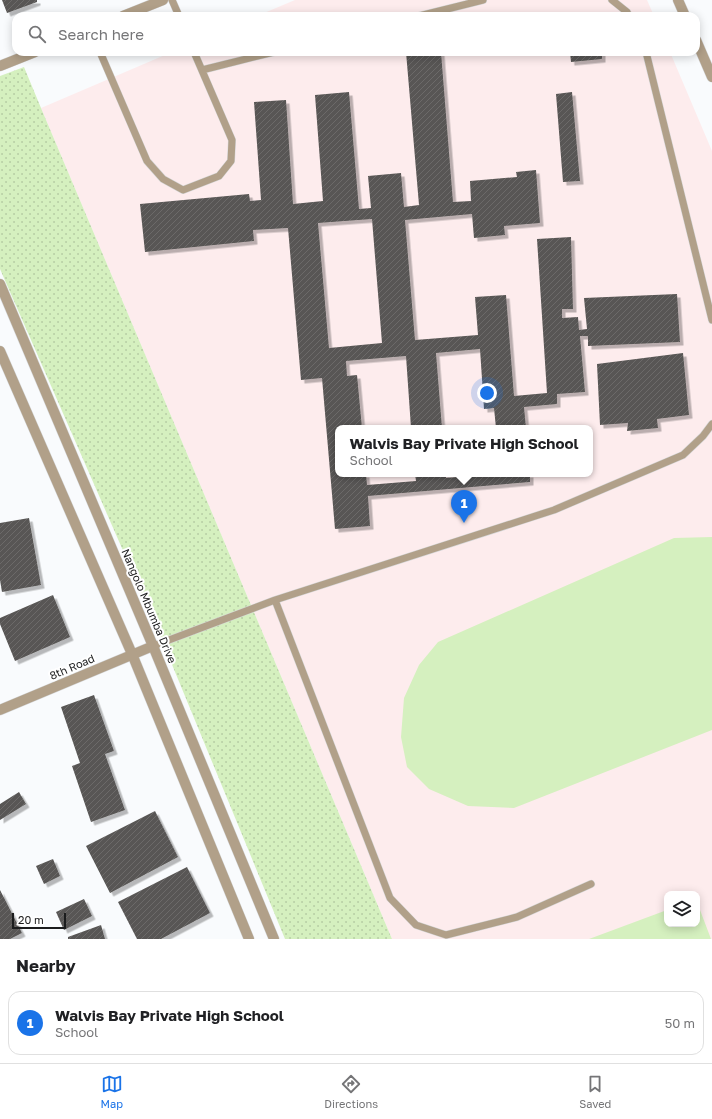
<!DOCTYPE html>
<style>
:root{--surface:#fff;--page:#f2f2f2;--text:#202124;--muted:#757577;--line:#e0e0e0;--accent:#1a73e8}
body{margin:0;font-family:"Golos Text",sans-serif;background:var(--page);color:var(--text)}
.controls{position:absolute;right:12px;bottom:12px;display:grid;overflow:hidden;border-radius:8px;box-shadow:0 2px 10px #0003}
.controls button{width:36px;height:36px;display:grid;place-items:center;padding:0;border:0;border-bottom:1px solid var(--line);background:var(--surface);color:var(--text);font:20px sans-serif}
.scale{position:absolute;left:12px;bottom:10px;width:54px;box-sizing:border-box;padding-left:4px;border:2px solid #1b1c1d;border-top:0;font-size:11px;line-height:14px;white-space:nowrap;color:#1b1c1d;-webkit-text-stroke:3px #fff;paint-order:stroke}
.you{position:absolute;left:487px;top:393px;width:14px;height:14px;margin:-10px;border:3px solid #fff;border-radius:50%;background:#1a73e8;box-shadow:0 0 0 6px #1a73e833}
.badge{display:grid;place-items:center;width:26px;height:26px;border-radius:50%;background:var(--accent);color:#fff;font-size:13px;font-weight:700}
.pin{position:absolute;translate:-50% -33px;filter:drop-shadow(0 1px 2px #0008)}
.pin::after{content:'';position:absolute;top:21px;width:14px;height:12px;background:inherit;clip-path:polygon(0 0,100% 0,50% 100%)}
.popup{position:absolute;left:335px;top:425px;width:258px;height:52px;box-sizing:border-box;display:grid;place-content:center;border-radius:8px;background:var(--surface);filter:drop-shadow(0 1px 3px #0005);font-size:13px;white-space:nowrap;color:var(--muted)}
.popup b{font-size:15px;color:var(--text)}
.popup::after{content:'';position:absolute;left:50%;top:100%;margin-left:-8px;border:8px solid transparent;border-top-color:var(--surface)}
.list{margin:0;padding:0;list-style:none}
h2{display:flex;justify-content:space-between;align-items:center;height:52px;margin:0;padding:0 16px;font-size:17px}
h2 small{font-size:13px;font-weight:400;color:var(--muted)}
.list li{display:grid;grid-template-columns:26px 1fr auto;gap:12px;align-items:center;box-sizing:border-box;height:64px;margin:0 8px 8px;padding:0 8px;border:1px solid var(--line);border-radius:12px}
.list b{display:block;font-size:15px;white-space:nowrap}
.list p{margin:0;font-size:13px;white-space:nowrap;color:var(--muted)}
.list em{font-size:13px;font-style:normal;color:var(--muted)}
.icon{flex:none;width:22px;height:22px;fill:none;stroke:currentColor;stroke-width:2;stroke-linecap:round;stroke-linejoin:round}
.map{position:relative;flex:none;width:712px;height:939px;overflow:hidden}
.search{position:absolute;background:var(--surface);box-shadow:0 2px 10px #0003;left:12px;right:12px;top:12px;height:44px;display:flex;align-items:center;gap:10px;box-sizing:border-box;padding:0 14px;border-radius:12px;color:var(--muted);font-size:15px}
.sheet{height:124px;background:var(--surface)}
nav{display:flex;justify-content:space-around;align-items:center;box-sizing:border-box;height:56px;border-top:1px solid var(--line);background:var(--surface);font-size:11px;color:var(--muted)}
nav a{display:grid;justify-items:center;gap:2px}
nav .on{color:var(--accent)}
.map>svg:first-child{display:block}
</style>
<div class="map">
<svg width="712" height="939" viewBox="0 0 712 939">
<defs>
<pattern id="park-dots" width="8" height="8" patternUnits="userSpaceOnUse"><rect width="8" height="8" fill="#d5f0bf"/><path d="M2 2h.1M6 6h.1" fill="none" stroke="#b6cda4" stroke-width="1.8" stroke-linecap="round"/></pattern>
<pattern id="building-hatch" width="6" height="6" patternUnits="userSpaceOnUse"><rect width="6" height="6" fill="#585654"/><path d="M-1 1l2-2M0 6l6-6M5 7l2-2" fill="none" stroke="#6c6a69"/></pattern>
<filter id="shadow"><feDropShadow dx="3.5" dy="3.5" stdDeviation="0" flood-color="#0004"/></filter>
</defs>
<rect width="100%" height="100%" fill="#f9fbfd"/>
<path fill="#fdeced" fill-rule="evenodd" d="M295,0H647L654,16H257Z
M172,52H670L712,151V939H392L41,108ZM338,428H590V474H338ZM667,894H697V924H667Z"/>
<path fill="url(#park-dots)" d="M24,67L41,108L392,939H285L159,633L0,269V76Z"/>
<path fill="#d5f0bf" d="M712,537V730L514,808L468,806L429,789L407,767L401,737L404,698L419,665L438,642L674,538Z
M697,902L711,939H589L667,910V924H697Z"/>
<path fill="url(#building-hatch)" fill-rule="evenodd" filter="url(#shadow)" d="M2,0H37V2L7,13Z
M406,52H441L453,202L471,201L470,181L517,177L516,172L536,170L540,223L504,226L505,235L474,238L472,214L405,220L415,340L478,335L475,297L506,295L514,396L547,393L537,239L571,237L573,309H562V318L578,317L579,330L587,329L584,298L677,294L680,342L588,346V336H580L585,392L557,394V404L524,407L526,428H496L494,408L484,409L480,349L436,353L442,428H411L406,356L346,361L347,376L357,375L362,428H338V474H366L367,485L416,481L415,474H446V478L492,474H530V482L368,496L370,526L335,529L322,378L301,380L288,228L253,230L254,241L145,252L140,204L249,194L250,201L261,200L254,102L286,100L293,204L323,201L315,95L349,92L359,209L371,208L368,176L401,173L404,207L419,205ZM372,219L382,343L329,348L318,223Z
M570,52H602V59L571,62Z
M572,92L580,181L563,182L556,94Z
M683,353L689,415L657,419L658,428L627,431L628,423L600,425L597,364Z
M29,518L41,585L2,592L0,580V523Z
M53,595L70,637L15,661L0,624V618Z
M94,695L114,751L105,754L125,810L91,822L72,766L80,763L61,707Z
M19,792L26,804L0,820V804Z
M155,811L178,857L110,893L86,846Z
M53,859L60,876L44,884L36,866Z
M187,867L210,913L161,939H137L118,902Z
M0,890L22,933L10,939H0Z
M84,899L92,916L64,930L56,912Z
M101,925L105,939H68V937Z"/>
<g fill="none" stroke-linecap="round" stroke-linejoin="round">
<g stroke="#d5d7d9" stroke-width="8">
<path id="service" d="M172,0L179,16
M612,0L627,12L629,16
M419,16L483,0
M100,52L147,161L163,179L183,190L219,176L231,161L232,140L194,52
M646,52L712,320
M202,70L274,52
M275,600L390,898L416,925L446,935L517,917L591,884
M153,646L275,600L554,510L683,455L703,436L712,424"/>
</g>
<g stroke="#d5d7d9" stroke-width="11">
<path id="minor" d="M678,0L685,16
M123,16L163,0
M696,40L712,77
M0,66L35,52
M0,710L153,646"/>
</g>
<g stroke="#d5d7d9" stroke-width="11">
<path id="tertiary" d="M0,284L153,646L274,939
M0,351L132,654L249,939"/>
</g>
<use href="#service" stroke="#b1a089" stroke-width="7"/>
<use href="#minor" stroke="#b1a089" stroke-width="10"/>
<use href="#tertiary" stroke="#b1a089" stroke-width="10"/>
</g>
<g text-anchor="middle" stroke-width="4" stroke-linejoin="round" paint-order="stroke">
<g font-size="11" fill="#1b1c1d" stroke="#fff">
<text transform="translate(149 606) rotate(67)" y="4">Nangolo Mbumba Drive</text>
<text transform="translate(72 667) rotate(-23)" y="4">8th Road</text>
</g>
</g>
</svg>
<div class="controls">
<button><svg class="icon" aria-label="layers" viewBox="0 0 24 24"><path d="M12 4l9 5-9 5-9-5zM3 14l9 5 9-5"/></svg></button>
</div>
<div class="scale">20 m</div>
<div class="you"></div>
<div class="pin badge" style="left:464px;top:523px">1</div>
<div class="popup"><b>Walvis Bay Private High School</b>School</div>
<div class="search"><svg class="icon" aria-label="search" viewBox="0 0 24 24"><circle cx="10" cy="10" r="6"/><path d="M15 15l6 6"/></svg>Search here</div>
</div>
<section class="sheet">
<h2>Nearby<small></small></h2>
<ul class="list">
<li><span class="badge">1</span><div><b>Walvis Bay Private High School</b><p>School</p></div><em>50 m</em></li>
</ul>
</section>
<nav>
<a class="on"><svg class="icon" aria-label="map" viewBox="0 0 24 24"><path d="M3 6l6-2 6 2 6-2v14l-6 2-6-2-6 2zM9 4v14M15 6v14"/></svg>Map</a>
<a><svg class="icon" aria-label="directions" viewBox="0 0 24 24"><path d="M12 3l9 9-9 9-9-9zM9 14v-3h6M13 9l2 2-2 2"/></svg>Directions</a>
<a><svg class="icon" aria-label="saved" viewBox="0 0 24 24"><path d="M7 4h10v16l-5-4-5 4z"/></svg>Saved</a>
</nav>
